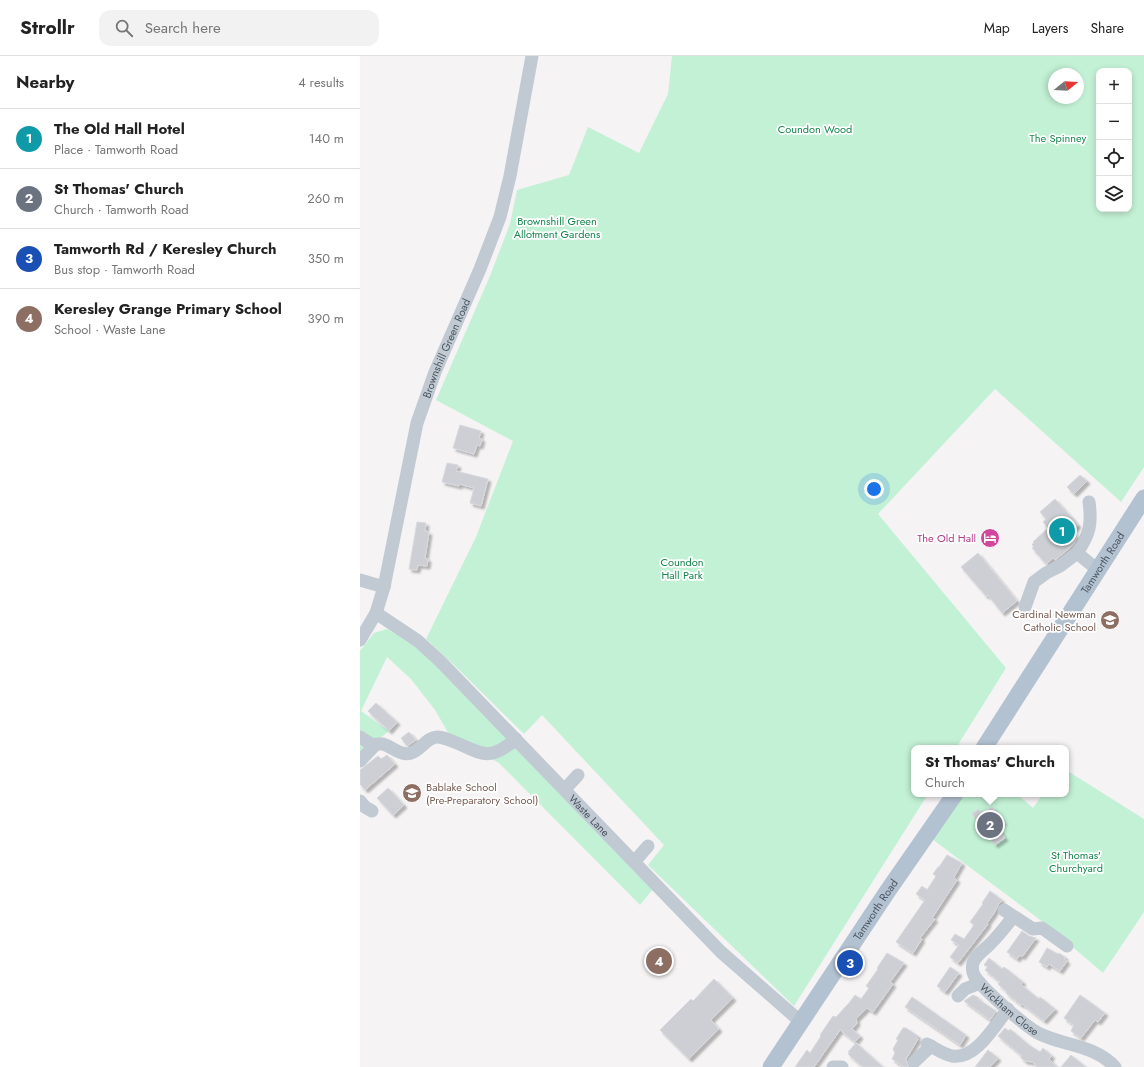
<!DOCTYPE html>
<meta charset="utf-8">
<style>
:root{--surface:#fff;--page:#f2f2f2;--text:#222;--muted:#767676;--line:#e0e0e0;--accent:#b45309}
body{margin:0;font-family:Jost,sans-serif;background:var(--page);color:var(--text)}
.controls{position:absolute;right:12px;top:12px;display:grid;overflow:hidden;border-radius:8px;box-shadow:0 2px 6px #0003}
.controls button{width:36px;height:36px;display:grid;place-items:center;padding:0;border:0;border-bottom:1px solid var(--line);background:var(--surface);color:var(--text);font:20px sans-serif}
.compass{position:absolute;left:688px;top:12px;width:36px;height:36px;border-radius:50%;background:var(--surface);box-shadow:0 2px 6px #0003;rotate:72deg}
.you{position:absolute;left:514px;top:433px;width:14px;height:14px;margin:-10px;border:3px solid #fff;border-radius:50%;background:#1a73e8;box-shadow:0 0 0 6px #1a73e833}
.badge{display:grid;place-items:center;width:26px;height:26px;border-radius:50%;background:var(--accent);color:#fff;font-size:13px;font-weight:700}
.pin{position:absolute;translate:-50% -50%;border:2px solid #fff;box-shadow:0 1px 4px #0006}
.popup{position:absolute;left:551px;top:689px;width:158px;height:52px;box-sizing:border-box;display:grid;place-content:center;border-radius:8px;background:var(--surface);filter:drop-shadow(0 1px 3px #0005);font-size:13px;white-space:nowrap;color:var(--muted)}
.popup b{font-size:15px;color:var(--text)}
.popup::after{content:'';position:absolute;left:50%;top:100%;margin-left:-8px;border:8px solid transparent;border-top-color:var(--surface)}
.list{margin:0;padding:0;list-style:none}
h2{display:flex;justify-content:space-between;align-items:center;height:52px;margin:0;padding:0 16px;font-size:17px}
h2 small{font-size:13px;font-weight:400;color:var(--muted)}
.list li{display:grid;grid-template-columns:26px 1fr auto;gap:12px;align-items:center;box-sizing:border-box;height:60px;padding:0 16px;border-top:1px solid var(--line)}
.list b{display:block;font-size:15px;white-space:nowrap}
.list p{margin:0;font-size:13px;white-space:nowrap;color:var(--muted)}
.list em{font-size:13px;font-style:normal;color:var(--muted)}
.icon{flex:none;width:22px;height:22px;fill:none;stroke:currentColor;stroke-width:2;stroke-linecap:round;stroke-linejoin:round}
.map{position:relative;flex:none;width:784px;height:1011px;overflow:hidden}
header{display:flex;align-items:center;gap:24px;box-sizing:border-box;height:56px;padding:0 20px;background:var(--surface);border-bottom:1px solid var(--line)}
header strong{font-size:19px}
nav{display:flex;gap:22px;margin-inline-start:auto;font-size:14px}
.search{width:280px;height:36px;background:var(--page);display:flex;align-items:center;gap:10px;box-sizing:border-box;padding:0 14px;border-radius:12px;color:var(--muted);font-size:15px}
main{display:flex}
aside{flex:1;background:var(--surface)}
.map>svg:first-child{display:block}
</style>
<header>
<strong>Strollr</strong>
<div class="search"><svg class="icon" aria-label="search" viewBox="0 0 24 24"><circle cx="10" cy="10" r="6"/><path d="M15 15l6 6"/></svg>Search here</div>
<nav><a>Map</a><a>Layers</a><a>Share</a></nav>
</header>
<main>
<aside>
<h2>Nearby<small>4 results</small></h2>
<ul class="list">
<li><span class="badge" style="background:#0f9aa8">1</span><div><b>The Old Hall Hotel</b><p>Place · Tamworth Road</p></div><em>140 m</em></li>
<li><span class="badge" style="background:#6b7280">2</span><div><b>St Thomas' Church</b><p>Church · Tamworth Road</p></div><em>260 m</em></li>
<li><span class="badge" style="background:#1a4fb4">3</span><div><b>Tamworth Rd / Keresley Church</b><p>Bus stop · Tamworth Road</p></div><em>350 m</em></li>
<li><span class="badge" style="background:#8d6e63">4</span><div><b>Keresley Grange Primary School</b><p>School · Waste Lane</p></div><em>390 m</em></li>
</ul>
</aside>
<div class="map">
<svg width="784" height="1011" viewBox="0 0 784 1011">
<defs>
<filter id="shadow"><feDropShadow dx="3" dy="3" stdDeviation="1" flood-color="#0004"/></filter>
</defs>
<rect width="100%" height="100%" fill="#f5f3f3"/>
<path fill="#c3f1d5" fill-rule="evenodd" d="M312,0H784V411L761,446L635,333L518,458L646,612L596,692H554V738H568L434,950L288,809L304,789L182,659L164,678L93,608L66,583L116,481L153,385L76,344L130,220L150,168L157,134L209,119L228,71L279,97L308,38ZM739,15H769V153H739ZM694,18H718V42H694Z
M27,573L60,592L293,833L280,849L139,707L90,680L75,654L51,623L27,601L1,655L29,675L0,698V595L14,577Z
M706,714L784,763V856L743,917L687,869L572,783L601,738H657L673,752L683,738H706Z"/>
<path fill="#cdcfd5" stroke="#d7d9de" filter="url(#shadow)" d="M100,369L121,375L119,382L122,383L120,390L117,389L114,398L93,392Z
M87,407L98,409L96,415L128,423L121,450L110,447L114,432L100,428L99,430L82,426Z
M720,419L727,425L714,438L707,431Z
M695,443L718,469L712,475L717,481L713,489L695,504L693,502L686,508L672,492L674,491L672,489L674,486H673L688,472L683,466L686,463L680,456Z
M57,466L66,467L65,475L69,476L65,502L68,503L67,510L58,509L57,514L49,513Z
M618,497L657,545L642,557L628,539L626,540L601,511Z
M16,647L37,666L29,675L8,655Z
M49,676L56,684L47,690L41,682Z
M27,699L35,708L5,734L0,728V714L18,700L21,703Z
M28,732L44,749L33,759L17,742Z
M632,751L643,766L637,771L645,782L635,789L612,758L618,753L622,758Z
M587,799L602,807L594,821L597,824L572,862L575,863L560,882L562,883L553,897L536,886L565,844L556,838L562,830L567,834L576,820L573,818L578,811H579Z
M630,835L642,844L638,849L634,857L627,867L628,868L598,907L590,901L599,889L591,884L595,878L604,883L614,869L610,866L623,848L622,847Z
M662,875L669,880L676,882L662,901L660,899L657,903L647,896Z
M687,892L698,898L699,897L705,901L704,903L707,905L700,915L689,908L687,911L679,906Z
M527,897L544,907L530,926L533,928L513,956L507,952L496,963L497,967L492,973L500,980L495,986L480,974L454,1011H435L447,994L450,997L461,980L460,979L473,960L476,961L489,947L495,939L501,943L509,932L506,930L518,913L517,912Z
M629,902L642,913L644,911L663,926L661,928L664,931L679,943L680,941L695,953L684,965L662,948L661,949L646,937L647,936L638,928L640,926L625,914L628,911L624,909Z
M590,911L599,917L585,936L577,930Z
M354,923L373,942L351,964L359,973L329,1003L300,974L331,943L333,945Z
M613,939L619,942L618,943L636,955L630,964L604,945Z
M720,939L745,957L738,966L735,964L721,982L711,975L714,969L704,962Z
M552,941L606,979L600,989L545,951Z
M543,972H546L558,980L556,982L558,983L546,1003L548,1011H544L532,1003L535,997L533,993L538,984L536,983Z
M645,972L649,975L650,973L669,989L680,996L683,992L692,1000L689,1003L697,1011H678L672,1006L665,1005L661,1002V999L638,980Z
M496,987L504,994L523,1011H503L488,998L490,997L488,996Z
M628,994L638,1002L630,1011H615Z
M711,999L726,1011H701Z"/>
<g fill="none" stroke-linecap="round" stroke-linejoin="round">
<g stroke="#c1cad2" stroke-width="13">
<path d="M717,497C730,478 732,468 729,446"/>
<path d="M0,524L24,531"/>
<path d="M665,551L674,526L686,517L700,510L717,497L738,514"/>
<path id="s1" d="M16,557L58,585L80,605L361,896L441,966"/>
<path id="s2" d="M0,584L16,557L24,531L57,367L75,316L120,213L140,161L150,120L172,0"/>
<path d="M0,681L14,690"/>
<path d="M0,705L16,688C18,688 21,688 23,688C31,690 42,701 51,697C61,694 67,681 77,681C82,681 87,683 92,685C122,697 128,707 156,683"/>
<path d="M205,733L218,719"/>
<path d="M0,745L5,751L12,755"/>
<path d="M275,805L288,790"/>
<path d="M644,854L673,873L682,872L707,890"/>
<path id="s3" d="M653,861C646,870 639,879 631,887C625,894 616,898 613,907C612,911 612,915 614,919C620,931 667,972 680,978C705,990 735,989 755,1011"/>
<path d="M598,940L605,933L620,927"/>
<path d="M567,988C575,992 583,998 592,1000C616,1004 635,969 648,953"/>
<path d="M554,1006L571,990"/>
<path d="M473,1011H482"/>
</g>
<g stroke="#b3c2d1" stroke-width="17">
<path id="s4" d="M624,692L784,442"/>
<path id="s5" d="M411,1011L527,836L595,738"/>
</g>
</g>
<defs>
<g id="hotel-disc" transform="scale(1)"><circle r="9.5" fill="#d1479c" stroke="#fff"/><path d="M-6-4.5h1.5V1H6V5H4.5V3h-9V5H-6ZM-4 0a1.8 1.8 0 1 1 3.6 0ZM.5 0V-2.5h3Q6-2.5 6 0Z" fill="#fff"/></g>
<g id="school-disc" transform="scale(1)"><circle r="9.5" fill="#8d6e63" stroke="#fff"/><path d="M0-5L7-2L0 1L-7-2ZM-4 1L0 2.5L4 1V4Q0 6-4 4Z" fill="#fff"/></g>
</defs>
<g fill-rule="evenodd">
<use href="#hotel-disc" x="630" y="482"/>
<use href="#school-disc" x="750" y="564"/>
<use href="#school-disc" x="52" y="737"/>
</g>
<g text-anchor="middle" stroke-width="3.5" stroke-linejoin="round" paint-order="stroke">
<g font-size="11" fill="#17864f" stroke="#fff">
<text x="455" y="77">Coundon Wood</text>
<text x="698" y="86">The Spinney</text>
<text x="197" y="169">Brownshill Green<tspan x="197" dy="13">Allotment Gardens</tspan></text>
<text x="322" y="510">Coundon<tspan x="322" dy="13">Hall Park</tspan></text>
<text x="716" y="803">St Thomas'<tspan x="716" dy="13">Churchyard</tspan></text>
</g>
<g font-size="11" fill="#4a5661" stroke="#fff">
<text dy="4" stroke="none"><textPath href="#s2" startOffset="306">Brownshill Green Road</textPath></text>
<text dy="4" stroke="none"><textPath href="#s4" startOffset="220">Tamworth Road</textPath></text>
<text dy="4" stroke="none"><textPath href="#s1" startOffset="295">Waste Lane</textPath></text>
<text dy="4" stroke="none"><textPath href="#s5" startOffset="189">Tamworth Road</textPath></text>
<text dy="4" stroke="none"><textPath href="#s3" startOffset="123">Wickham Close</textPath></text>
</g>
<g font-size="11" fill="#b23c85" stroke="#fff" text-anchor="end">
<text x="616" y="486">The Old Hall</text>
</g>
<g font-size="11" fill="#785e54" stroke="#fff" text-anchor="end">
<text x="736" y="562">Cardinal Newman<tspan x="736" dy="13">Catholic School</tspan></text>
<text x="66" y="735" text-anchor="start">Bablake School<tspan x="66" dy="13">(Pre-Preparatory School)</tspan></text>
</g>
</g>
</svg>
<div class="controls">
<button>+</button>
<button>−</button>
<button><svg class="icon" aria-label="locate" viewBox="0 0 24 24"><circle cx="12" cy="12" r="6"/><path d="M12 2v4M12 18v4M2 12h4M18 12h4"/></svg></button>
<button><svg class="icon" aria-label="layers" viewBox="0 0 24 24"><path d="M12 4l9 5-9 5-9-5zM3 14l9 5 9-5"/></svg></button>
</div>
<svg class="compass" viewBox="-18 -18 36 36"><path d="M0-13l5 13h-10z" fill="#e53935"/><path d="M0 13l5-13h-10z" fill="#767676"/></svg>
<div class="you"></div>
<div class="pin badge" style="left:702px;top:475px;background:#0f9aa8">1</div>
<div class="pin badge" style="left:630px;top:769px;background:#6b7280">2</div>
<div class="popup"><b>St Thomas' Church</b>Church</div>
<div class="pin badge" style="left:490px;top:907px;background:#1a4fb4">3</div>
<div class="pin badge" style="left:299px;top:905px;background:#8d6e63">4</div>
</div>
</main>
